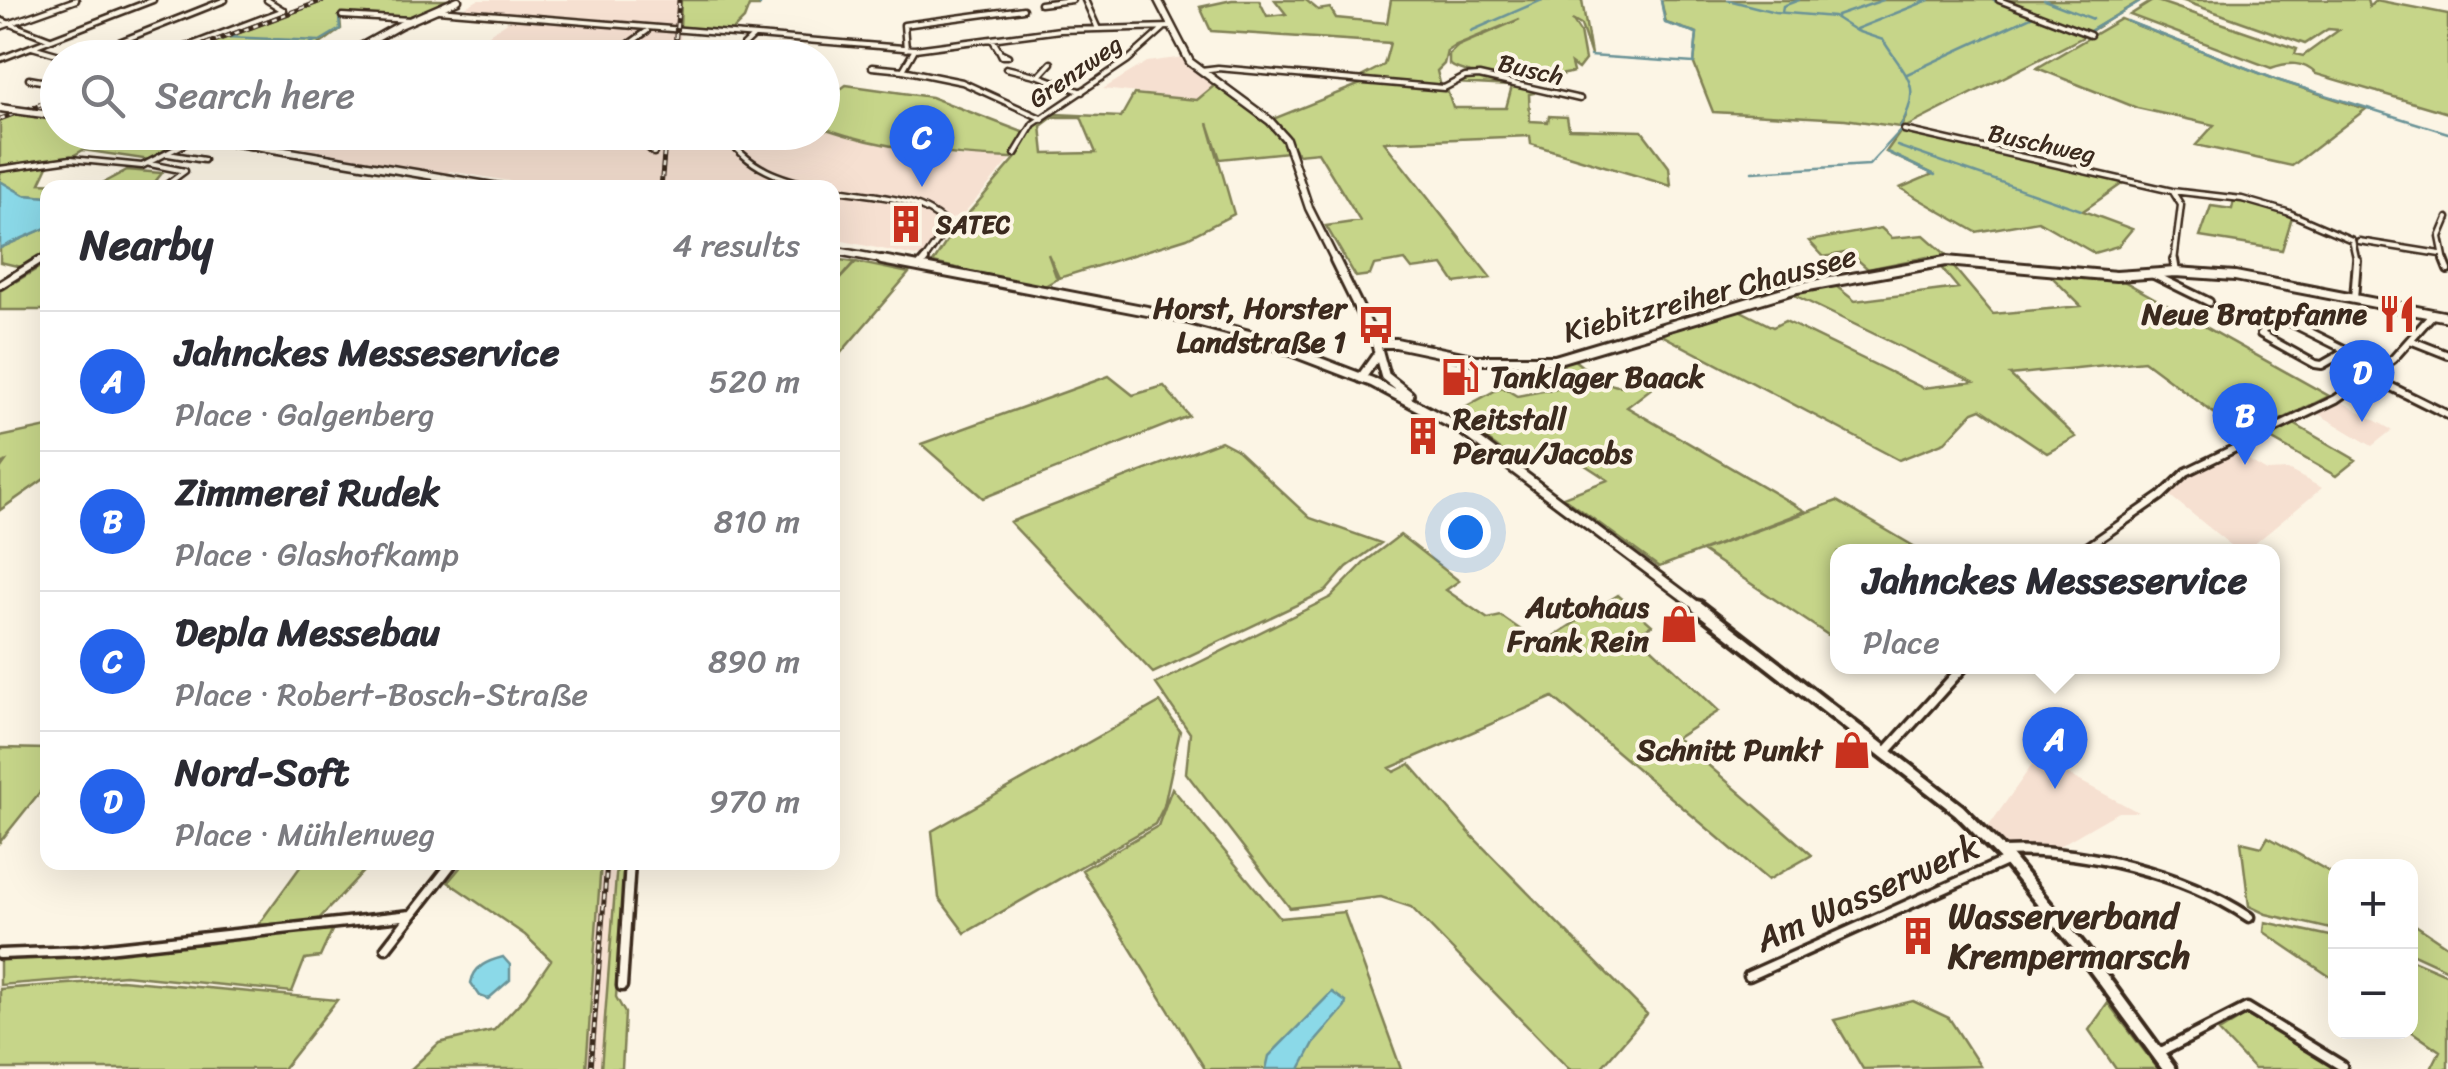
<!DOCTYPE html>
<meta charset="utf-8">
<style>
:root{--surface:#fff;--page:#f7f7f7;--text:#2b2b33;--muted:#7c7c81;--line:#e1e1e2;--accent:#2563eb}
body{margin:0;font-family:Sriracha,sans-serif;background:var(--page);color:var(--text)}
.controls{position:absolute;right:30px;bottom:30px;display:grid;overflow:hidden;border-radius:20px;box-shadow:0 10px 40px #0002}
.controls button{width:90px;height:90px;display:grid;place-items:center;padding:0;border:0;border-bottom:2px solid var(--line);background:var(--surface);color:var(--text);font:50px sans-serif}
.you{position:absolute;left:1465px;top:532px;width:35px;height:35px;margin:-25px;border:8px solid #fff;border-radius:50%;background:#1a73e8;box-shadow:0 0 0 15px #1a73e833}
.badge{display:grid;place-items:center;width:65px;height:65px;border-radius:50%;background:var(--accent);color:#fff;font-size:32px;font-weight:700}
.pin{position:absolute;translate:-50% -82px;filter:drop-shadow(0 2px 5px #0008)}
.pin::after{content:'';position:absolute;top:52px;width:35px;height:30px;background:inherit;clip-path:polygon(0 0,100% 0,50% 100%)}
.popup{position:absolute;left:1830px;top:544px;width:450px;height:130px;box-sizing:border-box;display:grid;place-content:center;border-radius:20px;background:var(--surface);filter:drop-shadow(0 2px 8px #0005);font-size:32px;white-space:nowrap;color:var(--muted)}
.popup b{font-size:38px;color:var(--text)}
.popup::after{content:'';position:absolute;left:50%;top:100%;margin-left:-20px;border:20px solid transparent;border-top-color:var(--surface)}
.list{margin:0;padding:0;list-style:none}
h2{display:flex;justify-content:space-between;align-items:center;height:130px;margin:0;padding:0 40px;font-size:42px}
h2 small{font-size:32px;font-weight:400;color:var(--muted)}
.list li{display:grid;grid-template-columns:65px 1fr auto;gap:30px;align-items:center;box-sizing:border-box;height:140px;padding:0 40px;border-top:2px solid var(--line)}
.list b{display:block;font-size:38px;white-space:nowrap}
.list p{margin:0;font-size:32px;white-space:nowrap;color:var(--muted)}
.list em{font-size:32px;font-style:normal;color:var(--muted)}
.icon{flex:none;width:55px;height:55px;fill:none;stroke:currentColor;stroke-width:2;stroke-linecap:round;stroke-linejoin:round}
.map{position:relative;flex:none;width:2448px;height:1069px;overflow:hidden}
.search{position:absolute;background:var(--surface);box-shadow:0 10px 40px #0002;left:40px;top:40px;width:800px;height:110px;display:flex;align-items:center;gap:25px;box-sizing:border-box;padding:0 35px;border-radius:55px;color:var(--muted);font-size:38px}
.panel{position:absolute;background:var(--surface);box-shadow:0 10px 40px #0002;left:40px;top:180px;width:800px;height:690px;border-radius:20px}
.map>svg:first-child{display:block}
</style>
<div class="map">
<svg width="2448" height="1069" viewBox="0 0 2448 1069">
<rect width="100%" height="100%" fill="#fcf5e5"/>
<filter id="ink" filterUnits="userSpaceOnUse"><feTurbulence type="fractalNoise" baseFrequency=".01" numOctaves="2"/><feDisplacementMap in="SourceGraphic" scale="20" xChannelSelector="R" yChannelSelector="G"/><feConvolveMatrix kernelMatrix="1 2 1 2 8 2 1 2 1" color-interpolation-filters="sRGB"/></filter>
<g filter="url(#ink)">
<path fill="#f6e0d1" d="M478,0H681L680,57L453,58L515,17L460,10Z
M1184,57L1215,85L1198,100L1103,89L1147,62Z
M823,128L941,156L1012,158L964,213L944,223L942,234L921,257L833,239L832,188L545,187L450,171L445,175L225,133L822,132Z
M2339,400L2392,430L2372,446L2317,413Z
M2236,453L2267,471L2288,470L2322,488L2246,551H2238L2169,495L2190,474Z
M2037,758L2138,812H2118L2052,850L2002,846L1986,830Z
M601,863H617L601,1069H586Z"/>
<path fill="#c6d589" stroke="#808054" stroke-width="2.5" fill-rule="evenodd" d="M327,0H451L411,17L344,14L340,17L341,29L304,56L308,57L172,58Z
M681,0H760L759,6H749L744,19L732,31L680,29Z
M1232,0H1259L1267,16L1286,14L1275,0H1306L1318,10L1330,8L1336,18L1387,23L1391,0H1582L1591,55L1581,25L1572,20L1580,32L1585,60L1578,69L1571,64L1573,72C1548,80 1470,80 1449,64V54L1458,46L1520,19L1456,45L1447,51L1444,64L1437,71L1441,87L1355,80L1384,65L1390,43L1211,31L1200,7Z
M1661,0H1992L2085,36L1904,128L1901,127L1906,117L1899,127L1845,119L1713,112L1694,64L1697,33L1666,23Z
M2003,0H2141L2089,32Z
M2154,0L2297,49L2295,54L2303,56L2339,30L2328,29L2305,44L2181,0H2367L2369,7L2376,0L2448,14V113L2316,74C2303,61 2288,62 2271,68L2130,15Z
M2121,19L2277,80L2366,109L2292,166L2196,145L2214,125L2137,108L2037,68Z
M1479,77L1535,87L1534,93L1529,94L1530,121L1548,122L1549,116L1567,117L1569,129L1642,131L1669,167L1671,186L1531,144L1530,136L1384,142L1491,278L1455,283L1443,265L1412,269L1405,260L1374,265L1370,275L1356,277L1326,226L1360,221L1318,152L1298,154L1273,119L1363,83L1447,90L1453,108H1506L1512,86L1455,83Z
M846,85L931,97L1025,133L1012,158C946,156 885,149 823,128L822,103Z
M1215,85C1241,105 1274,121 1288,152L1220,159L1208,123L1234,214L1187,238L1059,278L1048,254L1057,279L1043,287L933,263L950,236L953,223L967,215L1019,154L1032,127L1055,114L1121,117L1134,94L1197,100ZM1053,117H1081L1096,153L1044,154L1041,126Z
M16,114L57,120L58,132H140L180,139L150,160L83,150L71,157L0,166V120Z
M1901,131L2126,181L2083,211L2132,229L2118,246L2094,253L2038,221L1976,232L1900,188L1933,174L1886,152Z
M49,164L40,183L97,186L127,170L162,173L151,187L48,188L47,197L24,195L0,181V172Z
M2234,200L2293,214L2282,250L2200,237L2211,206L2232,209Z
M47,227V251L21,267L0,262V248Z
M1881,228L1892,238L1924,235L1950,258L1927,257L1868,269L1849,252L1824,257L1809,241Z
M833,259L854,262L837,282L856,262L909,273L833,362Z
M47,263V310H0V291Z
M1938,264H1951L1993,314L2081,306L2050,275L2120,279L2329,396L2246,437L2144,361L2010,375L2076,437L2047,453L1981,409L1973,412L1945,442L1899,460L1658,333L1737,309L1773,327L1785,321L1923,388L1973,382L1790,293L1832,283L1855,301L1958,288Z
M1573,359C1618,396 1618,390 1670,369L1674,371L1627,407L1805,511L1659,567L1563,497L1608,480L1559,448L1525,468L1452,414L1502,387L1517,396L1585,383L1559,362Z
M1109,376L1133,395L1164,386L1189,416L983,498L921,444Z
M2294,424L2356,460L2336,476L2269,438Z
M47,427V477L0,510V469L5,462L0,464V437Z
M1221,441L1236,449L1310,518L1381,543L1347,567L1326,591L1153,673L1010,522Z
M1837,501L1922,551L1838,552L1837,641L1702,551Z
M1400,535L1459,581L1446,590L1488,619L1501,616L1541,644L1618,595L1652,625L1637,634L1719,711L1677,738L1812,855L1768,880L1553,697L1390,768L1394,772L1410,764L1473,837L1647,1014L1600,1069H1569L1411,907L1381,897L1290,908L1186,773L1190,733L1156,684L1331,597L1366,561Z
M1160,702L1180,731L1164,806L1155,824L965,933L939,898L932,831Z
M0,748L47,749V783L0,842Z
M1172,788L1280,918L1344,912L1401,1069H1205L1082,870L1158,826Z
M2268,837L2335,875V930L2266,914L2249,906L2241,842L2262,847Z
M303,863H371L317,921L258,925Z
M464,863H601L586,1069H411L439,1043L494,1030L526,996L551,960L525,935L448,882Z
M617,863H627L616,997L625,1013L622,1069H601Z
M2265,922L2335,937V980L2264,932Z
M2411,922L2448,947V970L2411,953Z
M334,926L320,957L305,959L292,992L125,975L0,985V958L65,955Z
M2410,959L2448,975V1069H2431L2440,1051L2411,1031Z
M121,980L337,1000L283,1069H0V989Z
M1913,1001L1949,1018L1980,1066L1863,1069L1834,1020Z
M2108,1003L2158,1069H2116L2089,1030Z
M2246,1015L2339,1069H2254L2219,1032Z"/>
<path fill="#8bd9e8" stroke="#6b9397" stroke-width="2.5" d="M0,181L24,195L47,197L48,227L0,248Z
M503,957L510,965V980L488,999L480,996L471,983C474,966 488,961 503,957Z
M1332,992L1346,1002L1345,1007L1314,1043L1300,1069H1266L1269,1056Z"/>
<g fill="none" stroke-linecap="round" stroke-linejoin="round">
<path stroke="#6b9397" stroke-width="2.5" d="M1728,0L1775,12L1834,17L1856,31L1883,40C1906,77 1924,85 1900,127
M1993,0L2064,28
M2044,0L2093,19
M760,5L761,0
M1782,12L1783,6L1799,0
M1837,16L1883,0
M2127,21L2277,80L2448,133
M1856,29L1929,0
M1471,31L1542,0
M2088,32L2142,0
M1590,56L1694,63L1697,33L1665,23L1661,0
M171,58L227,37L320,41L340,29L339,17
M286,58L315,41
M1907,74L2033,16
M1897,146L2081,210
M1887,152L1935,175
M1752,172L1869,165L1901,130"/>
<g stroke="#3b2a1e" stroke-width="9">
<path id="street-far2" d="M267,0L283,10
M1085,0L1098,29
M1999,0L2090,35
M1040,4L1072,0
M438,10L915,49L1060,30L1172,27
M342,16L410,20
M0,20L50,39
M0,27L76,0
M992,39L1000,52
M32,47L70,58
M906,49L904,25L1023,9
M915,49L903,70L962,82L1043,119
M1000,52L1008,56H1002Z
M79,58L225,0
M157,58L284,10
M610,58L647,31
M737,58L739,50L754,36
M0,59L153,0
M1051,63L1039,76L1082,92
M872,67L903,70
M1006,68L1039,76
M1201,70L1218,68L1444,88L1465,77L1479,76L1580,99
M822,76L829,70
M29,79L58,84
M1904,130L2172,191L2242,199L2287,212L2352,240L2357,262
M607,132L639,139L654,153
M724,132C747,169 781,179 822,188
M168,154L204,160
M1015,154L1033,124L1128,60L1164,28
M150,164L185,171L162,188
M0,169L71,159L142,166L198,137
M832,189C869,196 921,196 948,226L923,262
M2173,192L2181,205L2174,262
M2359,241L2440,254
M36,262L48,255
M2445,262L2440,237L2448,218"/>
</g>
<g stroke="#3b2a1e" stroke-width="12">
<path id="street-far1" d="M2174,260L2176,272
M2444,260L2448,270
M919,267L925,260
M2152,274L2209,302
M0,285L40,260
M2354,299L2357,260
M2278,316L2344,349L2343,353L2322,365L2315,364L2261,334L2268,322Z
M2410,340L2448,355
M2335,359L2448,415
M2080,552L2161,496L2186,472L2336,399L2393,359L2433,314"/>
</g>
<g stroke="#3b2a1e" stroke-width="15">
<path id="street" d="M1887,751L1964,666
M2002,852C2081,848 2183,873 2249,917
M386,948L453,862
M0,954L79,951L411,915
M1749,976L2008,860
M622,986L630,862
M2159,1053L2247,1008L2342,1066"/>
</g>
<g stroke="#3b2a1e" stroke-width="11">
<path id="secondary-far2" d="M1158,0L1190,62L1270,121L1286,139L1309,208L1336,262
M341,58L400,25L458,0
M36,113L58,116
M171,132L505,188
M832,250L895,262
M1939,262H1959"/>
</g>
<g stroke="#3b2a1e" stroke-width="14">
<path id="secondary-far1" d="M882,260L1189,319L1249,335L1372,382L1461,429L1701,609
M1335,260L1376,343L1385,376L1409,395
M1376,343H1396L1477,360H1555L1797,288L1946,261L2116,276L2176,272L2235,276L2448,317
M1361,378L1378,354"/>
</g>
<g stroke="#3b2a1e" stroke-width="19">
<path id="secondary" d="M1698,607L1959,810L2008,860L2080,948L2169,1069"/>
</g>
<use href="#street-far2" stroke="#fcf5e5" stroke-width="4"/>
<use href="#street-far1" stroke="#fcf5e5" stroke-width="6"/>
<use href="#street" stroke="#fcf5e5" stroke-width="8"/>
<use href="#secondary-far2" stroke="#fcf5e5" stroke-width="6"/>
<use href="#secondary-far1" stroke="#fcf5e5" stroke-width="8"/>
<use href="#secondary" stroke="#fcf5e5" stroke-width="11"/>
<g stroke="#3b2a1e" stroke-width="5">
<path id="rail" d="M169,58L324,0
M674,58L679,0
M0,119L58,98
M661,188L666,132
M591,1069L607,862"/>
</g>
<use href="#rail" stroke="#fcf5e5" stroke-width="2.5" stroke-dasharray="5" stroke-linecap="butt"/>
<g stroke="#3b2a1e" stroke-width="11" stroke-linecap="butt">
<path id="secondary-bridge" d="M0,108L36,113"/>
</g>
<use href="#secondary-bridge" stroke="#fcf5e5" stroke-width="6"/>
</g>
</g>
<defs>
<g id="building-bare" transform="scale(3)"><path d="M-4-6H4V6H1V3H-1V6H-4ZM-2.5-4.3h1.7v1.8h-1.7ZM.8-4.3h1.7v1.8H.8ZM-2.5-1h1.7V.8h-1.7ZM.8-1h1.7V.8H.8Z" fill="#c8321e" stroke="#fcf5e5" stroke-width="2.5" paint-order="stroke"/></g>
<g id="restaurant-bare" transform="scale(3)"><path d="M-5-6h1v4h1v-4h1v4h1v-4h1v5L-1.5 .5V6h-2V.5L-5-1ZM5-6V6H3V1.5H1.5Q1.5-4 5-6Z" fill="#c8321e" stroke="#fcf5e5" stroke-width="2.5" paint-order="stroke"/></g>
<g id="bus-bare" transform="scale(3)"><path d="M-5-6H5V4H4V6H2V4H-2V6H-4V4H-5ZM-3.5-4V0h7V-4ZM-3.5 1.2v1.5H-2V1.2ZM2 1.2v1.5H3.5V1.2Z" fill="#c8321e" stroke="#fcf5e5" stroke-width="2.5" paint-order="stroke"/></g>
<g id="fuel-bare" transform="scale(3)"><path d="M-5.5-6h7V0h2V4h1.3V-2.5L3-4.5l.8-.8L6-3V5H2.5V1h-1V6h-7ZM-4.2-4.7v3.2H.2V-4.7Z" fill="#c8321e" stroke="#fcf5e5" stroke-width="2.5" paint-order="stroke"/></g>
<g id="shop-bare" transform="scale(3)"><path d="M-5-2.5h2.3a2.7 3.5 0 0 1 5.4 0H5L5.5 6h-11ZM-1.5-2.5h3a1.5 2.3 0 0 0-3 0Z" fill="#c8321e" stroke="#fcf5e5" stroke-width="2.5" paint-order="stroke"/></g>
</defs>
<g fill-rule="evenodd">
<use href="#building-bare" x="906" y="224"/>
<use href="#restaurant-bare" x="2397" y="314"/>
<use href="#bus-bare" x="1376" y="325"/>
<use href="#fuel-bare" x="1460" y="377"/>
<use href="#building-bare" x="1423" y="436"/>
<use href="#shop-bare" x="1679" y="624"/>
<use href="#shop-bare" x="1852" y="750"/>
<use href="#building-bare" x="1918" y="936"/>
</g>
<g text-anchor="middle" stroke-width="8" stroke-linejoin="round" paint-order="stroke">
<g font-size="25" fill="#3b2a1e" stroke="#fcf5e5">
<text transform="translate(1531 69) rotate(13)" y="9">Busch</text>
<text transform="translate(1075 71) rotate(-35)" y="9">Grenzweg</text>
<text transform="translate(2042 143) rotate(12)" y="9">Buschweg</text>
</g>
<g font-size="25" font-weight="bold" fill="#3b2a1e" stroke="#fcf5e5" text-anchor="start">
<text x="936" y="233">SATEC</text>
</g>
<g font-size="30" fill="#3b2a1e" stroke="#fcf5e5">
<text transform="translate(1710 294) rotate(-15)" y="10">Kiebitzreiher Chaussee</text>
</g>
<g font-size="30" font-weight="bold" fill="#3b2a1e" stroke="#fcf5e5" text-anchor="end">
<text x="1346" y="318">Horst, Horster<tspan x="1346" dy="34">Landstraße 1</tspan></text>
<text x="2367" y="324">Neue Bratpfanne</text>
<text x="1490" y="387" text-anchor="start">Tanklager Baack</text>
<text x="1453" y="429" text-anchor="start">Reitstall<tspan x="1453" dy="34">Perau/Jacobs</tspan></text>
<text x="1649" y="617">Autohaus<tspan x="1649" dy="34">Frank Rein</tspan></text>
<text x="1822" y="760">Schnitt Punkt</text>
</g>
<g font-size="35" fill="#3b2a1e" stroke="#fcf5e5">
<text transform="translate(1867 893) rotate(-24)" y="12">Am Wasserwerk</text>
</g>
<g font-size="35" font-weight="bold" fill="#3b2a1e" stroke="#fcf5e5" text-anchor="start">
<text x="1948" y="928">Wasserverband<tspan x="1948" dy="40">Krempermarsch</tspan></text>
</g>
</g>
</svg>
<div class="controls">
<button>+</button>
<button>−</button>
</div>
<div class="you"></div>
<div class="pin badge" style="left:2055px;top:789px">A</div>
<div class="popup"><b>Jahnckes Messeservice</b>Place</div>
<div class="pin badge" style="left:2245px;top:465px">B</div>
<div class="pin badge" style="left:922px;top:187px">C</div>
<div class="pin badge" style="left:2362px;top:422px">D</div>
<div class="search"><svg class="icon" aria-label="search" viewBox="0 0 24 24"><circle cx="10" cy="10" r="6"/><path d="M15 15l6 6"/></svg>Search here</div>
<section class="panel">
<h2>Nearby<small>4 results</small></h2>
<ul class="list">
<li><span class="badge">A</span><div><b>Jahnckes Messeservice</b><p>Place · Galgenberg</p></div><em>520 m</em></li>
<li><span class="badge">B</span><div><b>Zimmerei Rudek</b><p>Place · Glashofkamp</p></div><em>810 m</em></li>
<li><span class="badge">C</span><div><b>Depla Messebau</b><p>Place · Robert-Bosch-Straße</p></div><em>890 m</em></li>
<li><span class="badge">D</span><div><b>Nord-Soft</b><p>Place · Mühlenweg</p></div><em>970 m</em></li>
</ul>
</section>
</div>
